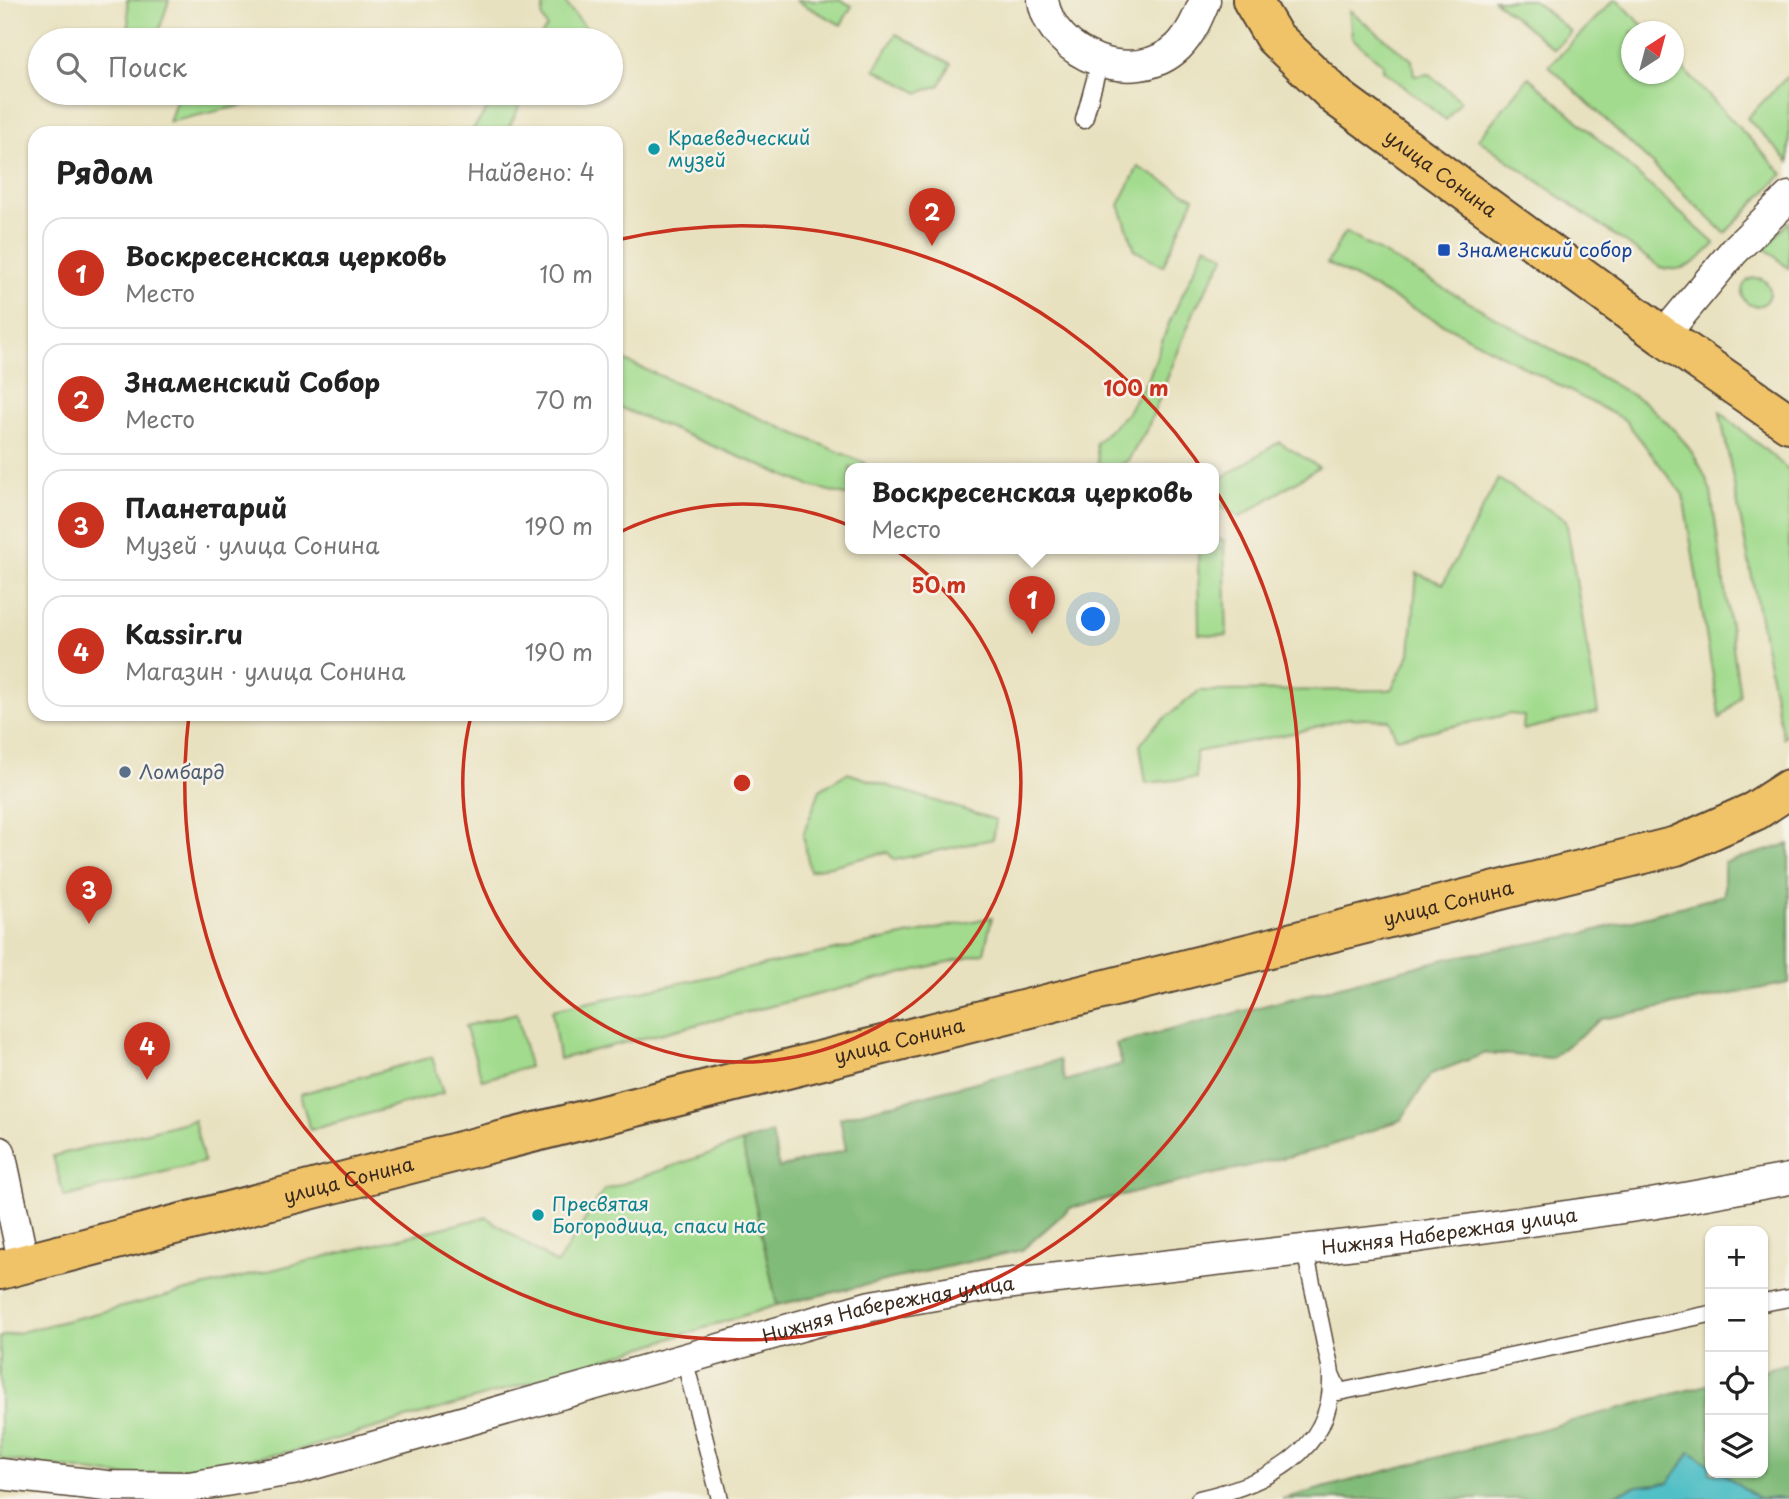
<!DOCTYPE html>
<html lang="ru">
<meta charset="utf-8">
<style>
:root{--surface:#fff;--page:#f2f2f2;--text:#222;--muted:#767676;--line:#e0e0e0;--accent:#c8321e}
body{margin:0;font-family:"Playpen Sans",sans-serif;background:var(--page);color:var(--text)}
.controls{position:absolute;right:21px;bottom:21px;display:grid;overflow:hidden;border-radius:14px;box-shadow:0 2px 5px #0004}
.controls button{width:63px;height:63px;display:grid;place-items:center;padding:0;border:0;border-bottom:2px solid var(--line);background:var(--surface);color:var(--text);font:35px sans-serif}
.compass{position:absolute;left:1621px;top:21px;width:63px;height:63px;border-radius:50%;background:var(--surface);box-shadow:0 2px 5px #0004;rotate:36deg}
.you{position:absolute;left:1094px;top:620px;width:24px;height:24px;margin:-18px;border:5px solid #fff;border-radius:50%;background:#1a73e8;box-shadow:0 0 0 10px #1a73e833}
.badge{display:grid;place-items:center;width:46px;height:46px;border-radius:50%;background:var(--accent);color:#fff;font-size:23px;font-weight:700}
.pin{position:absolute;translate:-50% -58px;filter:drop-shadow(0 2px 4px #0008)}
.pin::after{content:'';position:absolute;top:37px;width:24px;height:21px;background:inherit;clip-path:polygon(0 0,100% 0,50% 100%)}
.popup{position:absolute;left:845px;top:463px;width:374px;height:91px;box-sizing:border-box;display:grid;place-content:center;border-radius:14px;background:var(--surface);filter:drop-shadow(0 2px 5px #0005);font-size:23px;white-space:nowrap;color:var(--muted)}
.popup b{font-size:26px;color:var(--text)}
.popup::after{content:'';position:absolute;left:50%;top:100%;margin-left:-14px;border:14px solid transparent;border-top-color:var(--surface)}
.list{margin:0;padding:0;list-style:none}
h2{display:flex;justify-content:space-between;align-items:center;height:91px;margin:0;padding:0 28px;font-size:30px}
h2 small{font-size:23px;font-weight:400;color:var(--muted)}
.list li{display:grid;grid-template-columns:46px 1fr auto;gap:21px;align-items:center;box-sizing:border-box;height:112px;margin:0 14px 14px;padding:0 14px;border:2px solid var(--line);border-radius:21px}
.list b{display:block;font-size:26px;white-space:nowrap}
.list p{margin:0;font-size:23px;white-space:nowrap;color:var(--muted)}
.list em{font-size:23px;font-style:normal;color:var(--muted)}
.icon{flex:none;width:38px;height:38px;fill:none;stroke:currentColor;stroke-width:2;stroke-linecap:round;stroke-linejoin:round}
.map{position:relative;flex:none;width:1789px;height:1499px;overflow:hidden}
.search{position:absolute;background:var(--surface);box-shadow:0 2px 5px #0004;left:28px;top:28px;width:595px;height:77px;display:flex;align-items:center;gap:18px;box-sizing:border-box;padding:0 24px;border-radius:38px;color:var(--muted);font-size:26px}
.panel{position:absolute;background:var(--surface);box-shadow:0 2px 5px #0004;left:28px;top:126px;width:595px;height:595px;border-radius:21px}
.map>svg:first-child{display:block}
</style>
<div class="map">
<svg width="1789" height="1499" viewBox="0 0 1789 1499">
<rect width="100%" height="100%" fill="#f7f3e8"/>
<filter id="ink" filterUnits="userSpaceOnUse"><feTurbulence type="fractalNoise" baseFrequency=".0143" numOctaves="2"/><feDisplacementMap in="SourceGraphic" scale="14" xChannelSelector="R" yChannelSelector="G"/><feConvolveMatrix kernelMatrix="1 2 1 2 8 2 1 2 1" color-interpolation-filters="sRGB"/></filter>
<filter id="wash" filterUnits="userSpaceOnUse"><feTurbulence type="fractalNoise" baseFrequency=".00686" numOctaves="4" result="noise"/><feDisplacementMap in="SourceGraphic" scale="28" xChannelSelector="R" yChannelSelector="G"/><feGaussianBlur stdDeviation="1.57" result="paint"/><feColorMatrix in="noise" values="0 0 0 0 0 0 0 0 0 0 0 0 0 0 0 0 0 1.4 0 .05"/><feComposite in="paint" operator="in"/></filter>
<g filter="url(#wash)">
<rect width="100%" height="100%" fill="#e8e1bf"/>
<path fill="#a2db8e" stroke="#6e8256" stroke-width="2" d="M127,0H169L156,40H93L129,28Z
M544,0H563L586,28L579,40H538L547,27L542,17Z
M795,0H841L852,6L841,25Z
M1494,0H1533L1571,32L1554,49Z
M1614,0H1618L1648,31L1632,32V74H1674V59L1783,174L1725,233L1549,66Z
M1349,10L1412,60L1414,76L1429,74L1461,101L1446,120L1383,70V64L1352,38Z
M896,34L951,64L940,85L919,93L875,69Z
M1789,75V162L1747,118Z
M1529,77L1715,244C1699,260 1685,275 1660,267L1478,139Z
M179,93H297L169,122Z
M499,93H551L548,98L523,99L506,133H470Z
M1138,167L1194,198L1163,266L1135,250L1119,205Z
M1789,221V269L1765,248Z
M1345,232L1643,401C1675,428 1698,452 1711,492L1740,696L1720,719L1683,495L1625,420L1327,263Z
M1206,245L1225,256L1196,307L1147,429L1128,460L1117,468H1099L1096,443L1127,413L1149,377L1169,323Z
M1742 292a14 14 0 1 1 28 0a14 14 0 1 1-28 0Z
M616,357L865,463L863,468H850L849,496L810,486L616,406Z
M1720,412L1789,470V731L1783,738Z
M1279,442L1319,467L1240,517L1214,502V483Z
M1498,479L1566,520L1598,712L1523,730L1524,716L1511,714L1396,738L1389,720L1349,718L1293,733L1196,752V778L1146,783L1140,745L1155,726L1199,691L1391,690L1410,654L1417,573L1443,584Z
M1214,539L1224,540L1227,636L1199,634L1198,548H1214Z
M847,773L996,820L993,839L895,860L887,852L810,871L803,835L820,790Z
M992,917L984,953L559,1059L552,1010Z
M517,1013L529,1067L482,1080L465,1026Z
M432,1057L443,1093L310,1130L300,1094Z
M194,1120L204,1162L64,1197L53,1156Z
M742,1142L777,1305L539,1380L296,1451L129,1477L0,1459V1337L486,1217L557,1264L604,1190Z"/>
<path fill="#81bb79" stroke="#5e724c" stroke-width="2" d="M1789,844V983L1602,1019L1551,1058L1486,1053L1431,1074L1401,1120L1321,1149L1070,1208L1022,1250L777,1305L742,1142L772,1133L779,1168L846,1150L840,1118L1059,1060L1065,1081L1122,1064L1116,1044L1449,958L1582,934L1724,895V863Z
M1789,1363V1499L1758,1498L1722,1473H1763V1370Z
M1710,1384V1465L1690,1452L1669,1483L1637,1486L1603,1499H1282Z"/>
<path fill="#51bfc6" stroke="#467472" stroke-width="2" d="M1691,1452L1710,1465V1473H1722L1758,1498L1789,1499H1603L1638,1486L1668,1483Z"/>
</g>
<g filter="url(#ink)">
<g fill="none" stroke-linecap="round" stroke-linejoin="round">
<g stroke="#554536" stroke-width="19">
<path id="lane" d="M1084,120L1100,61
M1763,1303L1789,1298
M684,1358L720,1499
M1332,1376L1339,1392L1710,1314
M1199,1499C1262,1485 1334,1453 1331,1376C1331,1364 1326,1351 1324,1339C1318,1309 1311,1280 1305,1250"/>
</g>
<g stroke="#554536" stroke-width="33">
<g id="street">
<path d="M1043,0C1052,57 1135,88 1178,47C1191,34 1198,17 1205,0"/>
<path d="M1663,336L1734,251L1789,197"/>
<path d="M0,1152L24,1265"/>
<path id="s1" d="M0,1474L107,1486L189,1487L292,1470L871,1306L987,1286L1417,1237L1651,1204L1789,1179"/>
</g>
</g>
<g stroke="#554536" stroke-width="42">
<g id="primary">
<path id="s2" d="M1252,0L1274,37L1338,98L1663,336L1789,423"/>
<path id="s3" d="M0,1270L476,1147L1676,846L1755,811L1789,789"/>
</g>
</g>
<use href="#lane" stroke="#fff" stroke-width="16"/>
<use href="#street" stroke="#fff" stroke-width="30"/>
<use href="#primary" stroke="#f1c369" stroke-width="38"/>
</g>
</g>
<g fill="none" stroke="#c8321e" stroke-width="3.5">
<path d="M618 533A279 279 0 1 1 471 716"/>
<path d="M617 240A557 557 0 1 1 189 715"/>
</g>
<g fill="#0f9aa8" stroke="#f7f3e8" stroke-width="2.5">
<circle cx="654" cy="149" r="7"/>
<circle cx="538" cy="1215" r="7"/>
</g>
<rect fill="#1a4fb4" stroke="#f7f3e8" stroke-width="2.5" x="1437" y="243" width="14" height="14" rx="3.5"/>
<circle fill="#5c6f8a" stroke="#f7f3e8" stroke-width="2.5" cx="125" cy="772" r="7"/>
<g text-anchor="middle" stroke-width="5" stroke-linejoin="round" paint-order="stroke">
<g font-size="19" fill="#0d838f" stroke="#f7f3e8" text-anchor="start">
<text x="668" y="145">Краеведческий<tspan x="668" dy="22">музей</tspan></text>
<text x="552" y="1211">Пресвятая<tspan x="552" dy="22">Богородица, спаси нас</tspan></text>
</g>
<g font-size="19" fill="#3b2a1e" stroke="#f7f3e8">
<text dy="7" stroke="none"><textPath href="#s2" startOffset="259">улица Сонина</textPath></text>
<text dy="7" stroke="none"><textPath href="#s3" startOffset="1494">улица Сонина</textPath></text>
<text dy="7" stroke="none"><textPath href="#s3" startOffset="928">улица Сонина</textPath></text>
<text dy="7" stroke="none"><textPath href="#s3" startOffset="360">улица Сонина</textPath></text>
<text dy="7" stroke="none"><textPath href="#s1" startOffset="1479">Нижняя Набережная улица</textPath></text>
<text dy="7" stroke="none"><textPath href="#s1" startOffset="912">Нижняя Набережная улица</textPath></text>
</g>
<g font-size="19" fill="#164399" stroke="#f7f3e8" text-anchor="start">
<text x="1458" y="257">Знаменский собор</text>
</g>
<g font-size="19" fill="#4e5e75" stroke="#f7f3e8" text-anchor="start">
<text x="139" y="779">Ломбард</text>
</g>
</g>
<circle cx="742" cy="783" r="10" fill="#c8321e" stroke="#f7f3e8" stroke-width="3.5"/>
<g font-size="21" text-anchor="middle" font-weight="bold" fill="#c8321e" stroke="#f7f3e8" stroke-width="5" stroke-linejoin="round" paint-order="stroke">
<text x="1136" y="396">100 m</text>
<text x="939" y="593">50 m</text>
</g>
</svg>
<div class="controls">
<button>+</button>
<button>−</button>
<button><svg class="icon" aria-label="locate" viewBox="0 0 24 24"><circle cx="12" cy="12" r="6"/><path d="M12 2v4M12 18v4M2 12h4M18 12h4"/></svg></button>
<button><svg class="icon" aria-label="layers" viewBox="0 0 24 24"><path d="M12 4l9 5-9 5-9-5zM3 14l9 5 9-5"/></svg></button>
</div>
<svg class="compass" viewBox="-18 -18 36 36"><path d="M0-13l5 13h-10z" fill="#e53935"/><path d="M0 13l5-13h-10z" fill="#767676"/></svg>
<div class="you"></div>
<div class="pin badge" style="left:1032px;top:634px">1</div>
<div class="popup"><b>Воскресенская церковь</b>Место</div>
<div class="pin badge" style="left:932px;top:246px">2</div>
<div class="pin badge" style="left:89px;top:924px">3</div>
<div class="pin badge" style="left:147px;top:1080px">4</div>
<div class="search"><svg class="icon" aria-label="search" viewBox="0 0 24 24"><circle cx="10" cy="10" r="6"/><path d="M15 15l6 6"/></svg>Поиск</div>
<section class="panel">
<h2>Рядом<small>Найдено: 4</small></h2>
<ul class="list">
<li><span class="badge">1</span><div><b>Воскресенская церковь</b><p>Место</p></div><em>10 m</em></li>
<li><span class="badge">2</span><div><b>Знаменский Собор</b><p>Место</p></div><em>70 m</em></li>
<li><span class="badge">3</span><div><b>Планетарий</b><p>Музей · улица Сонина</p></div><em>190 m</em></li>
<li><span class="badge">4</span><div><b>Kassir.ru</b><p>Магазин · улица Сонина</p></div><em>190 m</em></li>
</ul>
</section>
</div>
